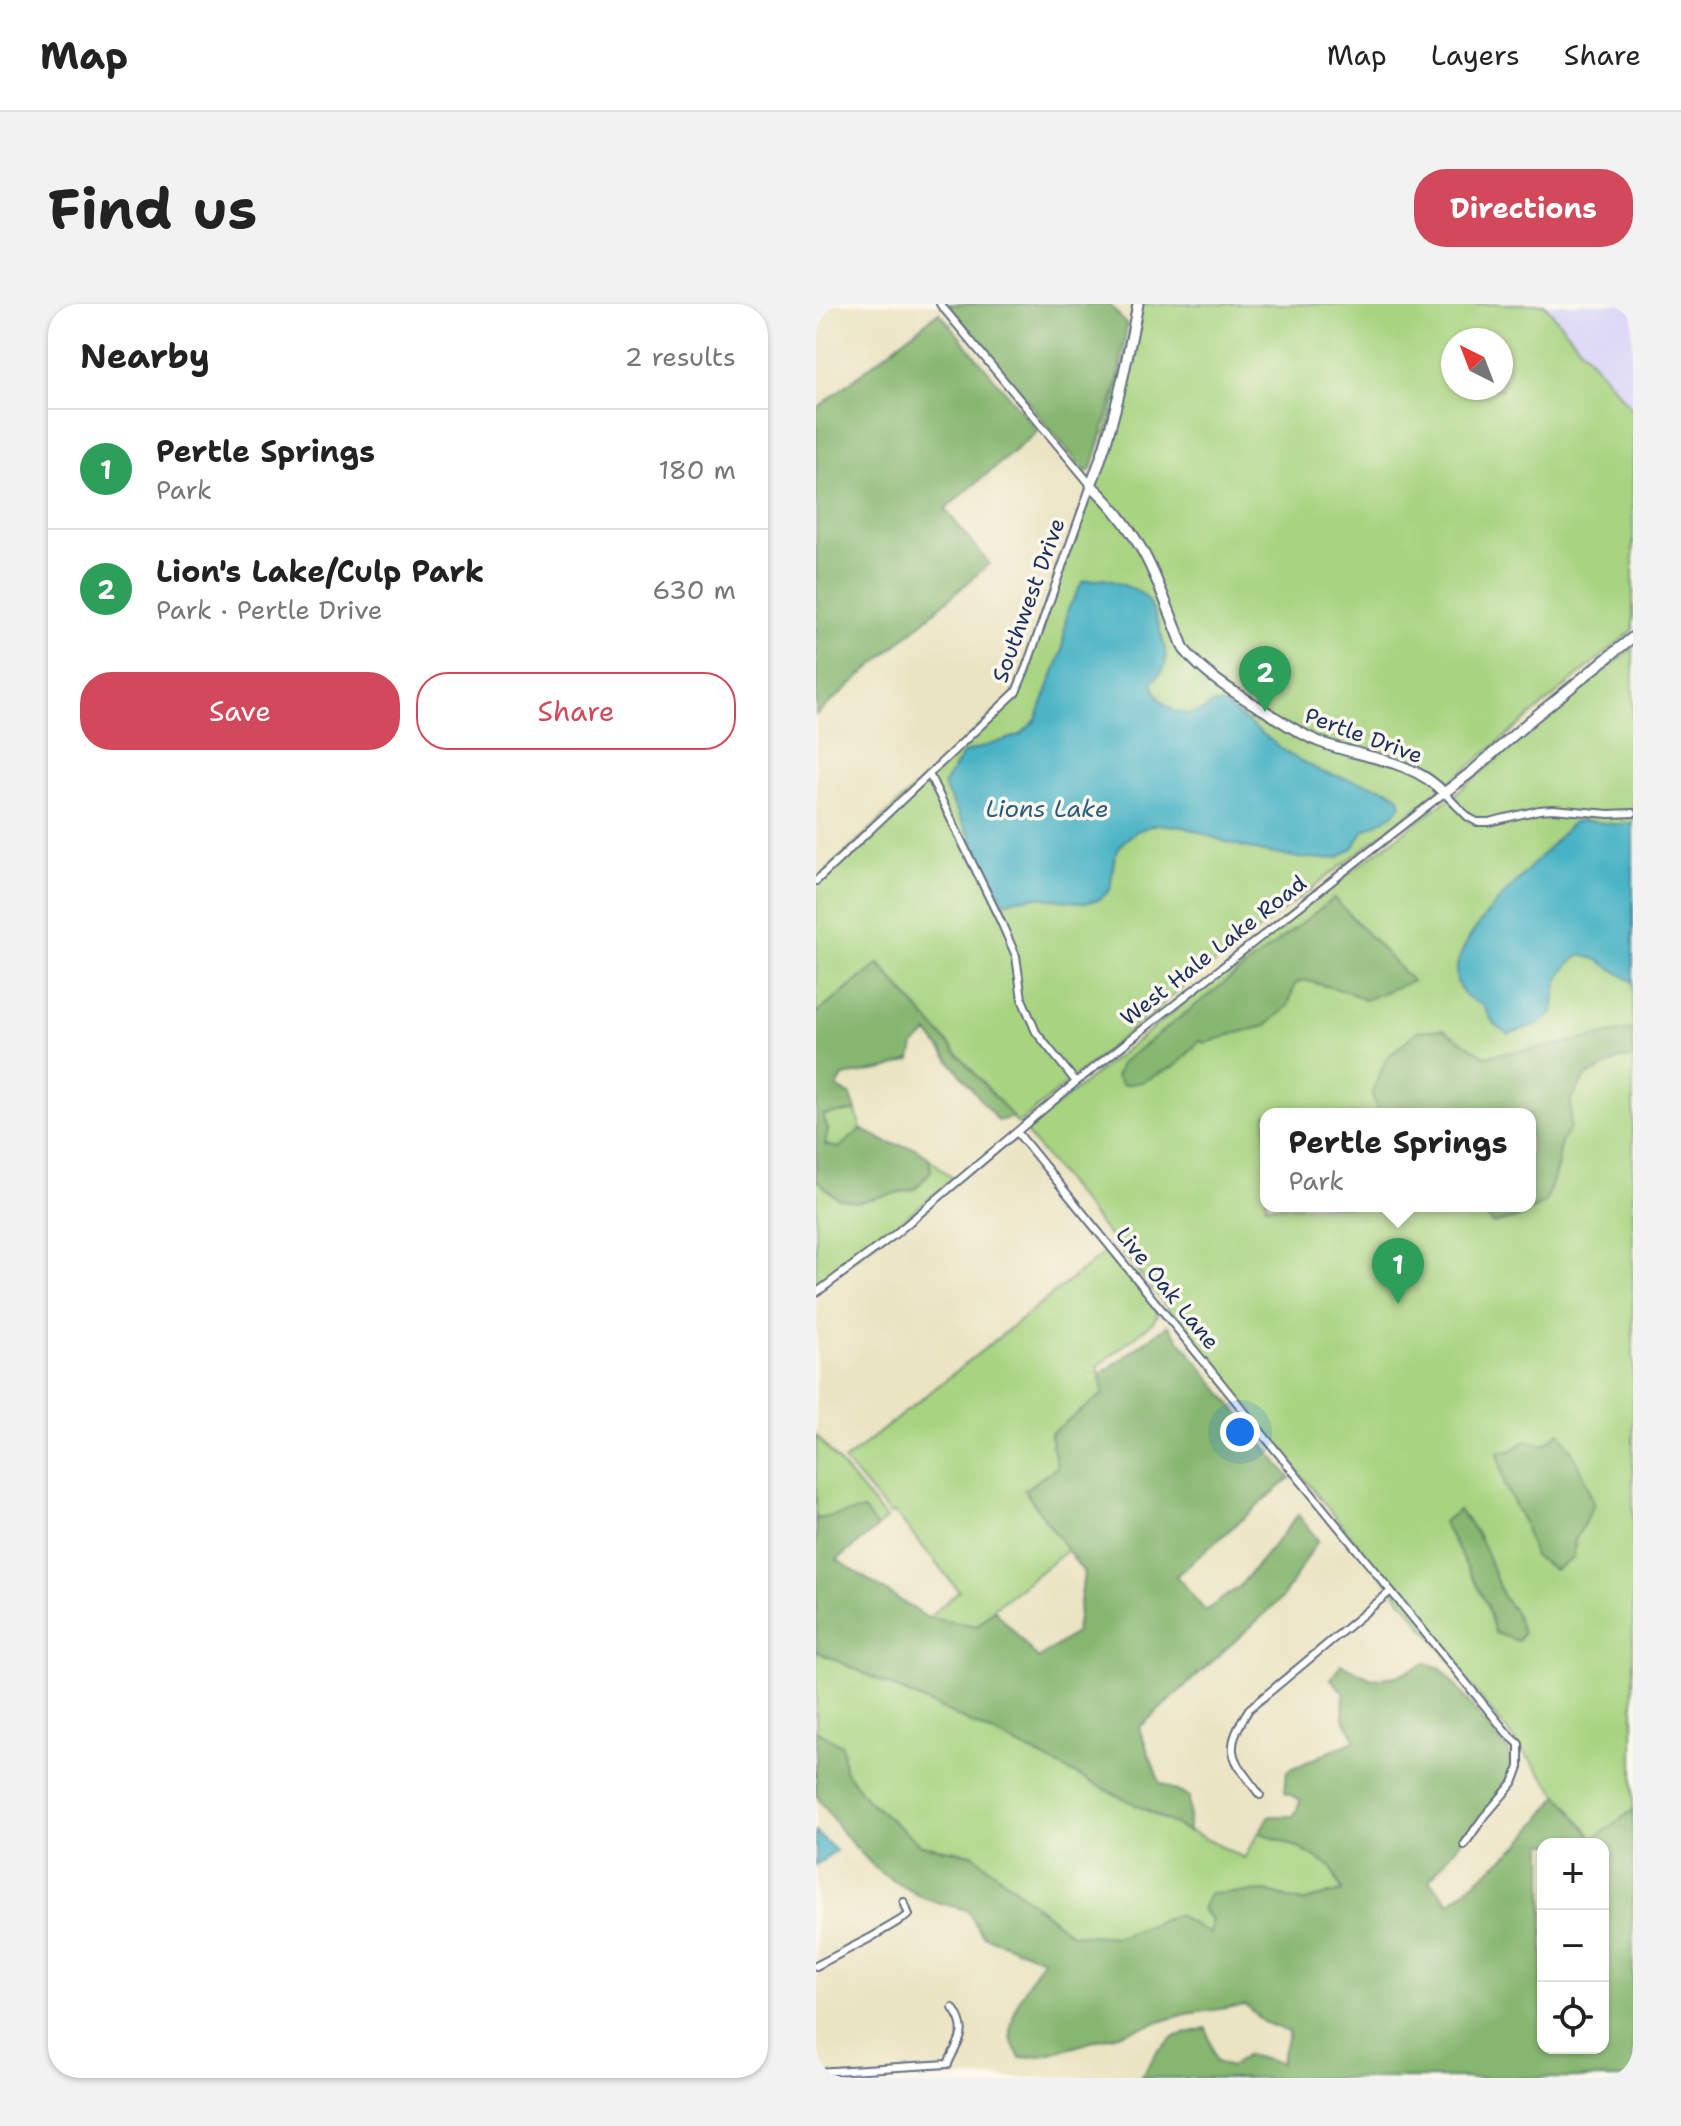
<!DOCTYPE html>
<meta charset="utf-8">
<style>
:root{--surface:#fff;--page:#f2f2f2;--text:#222;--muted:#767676;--line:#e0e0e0;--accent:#d1495b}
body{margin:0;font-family:"Shantell Sans",sans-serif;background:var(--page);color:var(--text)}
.controls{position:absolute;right:24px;bottom:24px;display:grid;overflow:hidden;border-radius:16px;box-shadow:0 2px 6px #0004}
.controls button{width:72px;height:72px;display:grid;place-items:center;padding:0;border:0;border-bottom:2px solid var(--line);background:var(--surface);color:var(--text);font:40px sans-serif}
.compass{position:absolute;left:625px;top:24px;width:72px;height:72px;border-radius:50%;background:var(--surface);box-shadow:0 2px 6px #0004;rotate:318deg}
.you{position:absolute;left:424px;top:1128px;width:28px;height:28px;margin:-20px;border:6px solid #fff;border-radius:50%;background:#1a73e8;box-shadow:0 0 0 12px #1a73e833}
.badge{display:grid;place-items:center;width:52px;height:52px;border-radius:50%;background:var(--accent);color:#fff;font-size:26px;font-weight:700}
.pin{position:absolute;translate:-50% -66px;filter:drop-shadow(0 2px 4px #0008)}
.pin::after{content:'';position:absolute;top:42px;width:28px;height:24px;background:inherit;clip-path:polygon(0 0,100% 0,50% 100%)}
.popup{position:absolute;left:444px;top:804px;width:276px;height:104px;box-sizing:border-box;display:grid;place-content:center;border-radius:16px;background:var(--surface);filter:drop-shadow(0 2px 6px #0005);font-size:26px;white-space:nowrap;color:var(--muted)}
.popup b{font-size:30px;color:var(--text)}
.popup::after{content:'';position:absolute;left:50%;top:100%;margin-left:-16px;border:16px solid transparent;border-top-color:var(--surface)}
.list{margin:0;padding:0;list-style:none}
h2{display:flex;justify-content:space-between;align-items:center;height:104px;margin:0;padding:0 32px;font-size:34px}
h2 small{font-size:26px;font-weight:400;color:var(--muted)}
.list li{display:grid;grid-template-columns:52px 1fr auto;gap:24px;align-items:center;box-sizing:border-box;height:120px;padding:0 32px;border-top:2px solid var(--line)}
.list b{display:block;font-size:30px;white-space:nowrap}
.list p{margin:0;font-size:26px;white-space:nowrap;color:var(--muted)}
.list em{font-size:26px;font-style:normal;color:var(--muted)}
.actions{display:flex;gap:16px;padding:24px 32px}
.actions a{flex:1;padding:18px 0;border:2px solid var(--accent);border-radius:32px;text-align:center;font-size:28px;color:var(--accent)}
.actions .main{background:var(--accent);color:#fff}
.icon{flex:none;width:44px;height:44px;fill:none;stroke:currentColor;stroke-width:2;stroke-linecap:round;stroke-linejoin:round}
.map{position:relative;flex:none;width:817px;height:1774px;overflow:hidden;border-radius:32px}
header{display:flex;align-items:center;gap:48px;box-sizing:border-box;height:112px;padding:0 40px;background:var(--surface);border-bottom:2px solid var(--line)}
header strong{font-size:38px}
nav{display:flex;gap:44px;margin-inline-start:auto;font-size:28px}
.intro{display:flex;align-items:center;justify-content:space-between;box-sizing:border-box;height:192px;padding:0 48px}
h1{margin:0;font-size:56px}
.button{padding:20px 36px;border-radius:32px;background:var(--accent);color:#fff;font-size:28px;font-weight:700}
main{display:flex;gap:48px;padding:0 48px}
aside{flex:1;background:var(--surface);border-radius:32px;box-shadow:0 2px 6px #0004}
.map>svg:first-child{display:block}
</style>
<header>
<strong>Map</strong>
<nav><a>Map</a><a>Layers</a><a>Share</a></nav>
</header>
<div class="intro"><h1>Find us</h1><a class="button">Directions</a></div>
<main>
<aside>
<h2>Nearby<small>2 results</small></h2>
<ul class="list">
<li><span class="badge" style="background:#2e9e5b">1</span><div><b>Pertle Springs</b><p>Park</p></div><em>180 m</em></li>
<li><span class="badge" style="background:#2e9e5b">2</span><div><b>Lion's Lake/Culp Park</b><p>Park · Pertle Drive</p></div><em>630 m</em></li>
</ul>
<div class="actions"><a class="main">Save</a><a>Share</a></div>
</aside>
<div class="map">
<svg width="817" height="1774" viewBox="0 0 817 1774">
<rect width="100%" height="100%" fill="#fbf7ec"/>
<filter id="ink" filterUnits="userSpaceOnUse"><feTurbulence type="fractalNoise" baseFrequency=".0125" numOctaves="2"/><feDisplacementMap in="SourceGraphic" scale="16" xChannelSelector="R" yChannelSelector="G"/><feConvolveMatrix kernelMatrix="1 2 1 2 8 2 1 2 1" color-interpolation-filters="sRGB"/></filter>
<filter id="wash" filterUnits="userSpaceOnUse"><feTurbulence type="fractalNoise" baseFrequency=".006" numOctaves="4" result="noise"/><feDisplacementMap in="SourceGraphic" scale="32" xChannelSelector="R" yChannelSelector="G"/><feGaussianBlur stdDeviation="1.8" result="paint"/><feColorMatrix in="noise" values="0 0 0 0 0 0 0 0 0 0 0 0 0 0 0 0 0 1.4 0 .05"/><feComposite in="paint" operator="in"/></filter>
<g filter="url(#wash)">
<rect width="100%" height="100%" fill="#ebe4c3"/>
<path fill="#dad6f7" d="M728,0H817V106Z"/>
<path fill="#a8d481" stroke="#628270" stroke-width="2" fill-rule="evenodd" d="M322,0H728L817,106V326L642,472L356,692L202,820L63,660L0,710V577L200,388L283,161ZM637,36H685V84H637Z
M817,343V1506L778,1535L211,830V826L278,771L518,580L639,490ZM450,810H714V902H450Z
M40,807L45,825L23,844L9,841L7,810Z
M113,854L137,875L0,986V875L21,894L115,867Z
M292,946L339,1004L341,1011L336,1019L282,1062L288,1090L235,1130L242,1163L208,1186L252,1246L178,1304L161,1322L112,1314L143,1287L78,1208L74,1211L28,1157Z
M0,1131L70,1215L61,1224L48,1207L0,1215Z
M0,1347L190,1435L428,1554L443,1528L481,1543L515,1563L526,1587L485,1598L450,1587L396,1616L394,1630L361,1611L302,1633L255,1630L156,1550L105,1541L50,1495L28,1465L26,1441L0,1427Z"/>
<path fill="#86b66f" stroke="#507266" stroke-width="2" fill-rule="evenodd" d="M132,0H293L311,21L301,81L276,164L271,168L265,163Z
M123,8L222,127L129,205L173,260L0,411V105Z
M518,594L596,677L549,696L532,688L488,676L479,680L472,702L450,722L417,730L390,739L384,737L361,761L326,778L307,781L300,773L305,759Z
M63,660L197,813L182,817L112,729L98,741L95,756L69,765L27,772L21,783L35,792L40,807L7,811L12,826L9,841L23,844L45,825L72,839L99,844L113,854L115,867L99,885L41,898L21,894L0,875V710Z
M627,725L669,752L737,742L817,725V753L801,756L769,773L755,795L754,825L745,838L742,860L730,898L704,913L677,920L662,902H714V810H562L556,790L570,755L601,727Z
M352,1021L474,1174L360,1272L389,1307L423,1283L482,1211L502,1236L466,1294L323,1424L344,1479L373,1493V1528L190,1435L0,1347V1215L48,1206L61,1224L21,1256L112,1314L161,1322L178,1305L222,1355L260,1328L268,1269L208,1186L241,1163L234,1130L287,1090L285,1070Z
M744,1128C760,1151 770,1173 778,1201L759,1236L758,1254L739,1266L718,1252L707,1217L689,1182L682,1147H694L711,1136L727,1141Z
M643,1206L661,1230L670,1248L687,1293L699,1308L707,1329L702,1337L679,1329L670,1299L627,1218Z
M610,1359L625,1364L693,1448L696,1464L686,1488L613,1576L634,1599L704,1540L743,1491L778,1535L817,1506V1774H325L341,1748L358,1733L390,1724L400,1758L414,1763L431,1751L464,1759L473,1728L447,1718L430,1701L370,1710L231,1751L204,1754C202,1749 197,1743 196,1737C190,1711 214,1675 227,1655L167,1632L151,1606L109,1595L63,1568L29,1532L0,1491V1427L26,1441L28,1465L50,1495L105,1541L156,1550L255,1630L302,1633L361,1611L394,1630L396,1616L386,1605L393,1590L450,1587L485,1598L526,1587L515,1563L481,1543L443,1528L453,1512H478L485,1496L469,1488L471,1467L540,1436L527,1413L528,1389L515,1375L525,1360L556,1375L581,1372ZM727,1540H787V1744H727Z"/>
<path fill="#46b2c4" stroke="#307091" stroke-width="2" d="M289,275C300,278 323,286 329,293C338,303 355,352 348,364C345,369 339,374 336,378C343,406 373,421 396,400L409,401L474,451L506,468L571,485L583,493L585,501L577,511L547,527L538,543L523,553L511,555L484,554L447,548L410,538L368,523L340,520L321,527L308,537L299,551L294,586L284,595L269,599L220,593L201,595L189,599L127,481L148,449L204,431L220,416L246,347L251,307L267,277Z
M766,516L804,521L817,518V678L780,655L764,651C740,669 740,682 737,710L718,722L692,730L678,720L667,701C599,677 679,600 705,573C722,555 739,537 756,519Z
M0,1528L20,1547L0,1561Z"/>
</g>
<g filter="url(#ink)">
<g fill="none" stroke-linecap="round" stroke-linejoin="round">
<g stroke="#646e81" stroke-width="10">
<path id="street" d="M113,470L185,618L200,652L206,695L220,728L260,778
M0,577L200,388L210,364L275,181L124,0
M201,828C364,1029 527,1229 691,1429L703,1440V1463L697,1479L667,1514L648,1541
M0,989L78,931L260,778L628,489L652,513L661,518H673L723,506L737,505L793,510L817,509
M444,1491C415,1453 406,1448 433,1405L575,1287
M0,1662L54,1634L93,1611L88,1598
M0,1768L132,1760C141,1737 155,1730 137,1704"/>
</g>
<g stroke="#646e81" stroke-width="13">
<path id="secondary" d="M322,0C310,61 298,123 275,181C328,230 343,281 368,345C390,373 421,390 451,408C468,419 485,431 504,438C545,454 597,455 628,489L658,466L716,415L817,333"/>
</g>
<use href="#street" stroke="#fff" stroke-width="6"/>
<use href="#secondary" stroke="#fff" stroke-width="9"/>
</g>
</g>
<g text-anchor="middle" stroke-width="7" stroke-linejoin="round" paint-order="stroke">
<g font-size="22" fill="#1b2f5e" stroke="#fbf7ec">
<text transform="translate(212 296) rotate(-70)" y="8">Southwest Drive</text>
<text transform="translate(548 431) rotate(20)" y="8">Pertle Drive</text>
<text transform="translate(397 646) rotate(-38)" y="8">West Hale Lake Road</text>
<text transform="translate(352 984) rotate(51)" y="8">Live Oak Lane</text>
</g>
<g font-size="24" font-style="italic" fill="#2a5d82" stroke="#fbf7ec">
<text x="231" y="513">Lions Lake</text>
</g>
</g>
</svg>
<div class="controls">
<button>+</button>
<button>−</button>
<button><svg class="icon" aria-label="locate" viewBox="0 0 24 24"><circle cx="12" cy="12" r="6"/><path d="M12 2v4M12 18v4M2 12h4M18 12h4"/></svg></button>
</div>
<svg class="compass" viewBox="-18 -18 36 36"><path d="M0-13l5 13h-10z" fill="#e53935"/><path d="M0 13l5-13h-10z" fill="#767676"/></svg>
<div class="you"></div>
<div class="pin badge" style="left:582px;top:1000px;background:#2e9e5b">1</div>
<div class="popup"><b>Pertle Springs</b>Park</div>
<div class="pin badge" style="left:449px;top:408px;background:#2e9e5b">2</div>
</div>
</main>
